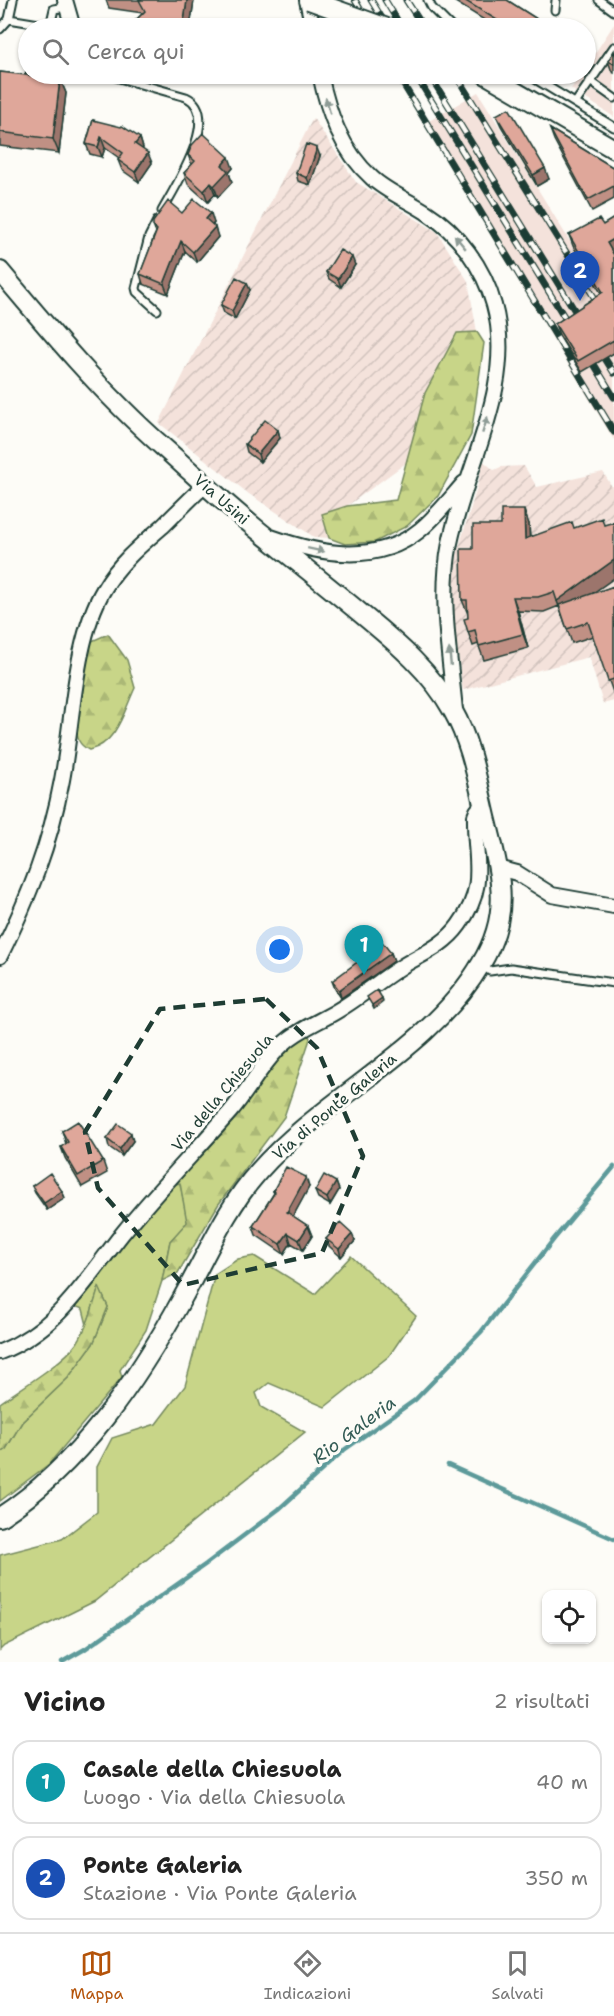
<!DOCTYPE html>
<html lang="it">
<meta charset="utf-8">
<style>
:root{--surface:#fff;--page:#f6f6f6;--text:#222;--muted:#767676;--line:#e0e0e0;--accent:#b45309}
body{margin:0;font-family:"Shantell Sans",sans-serif;background:var(--page);color:var(--text)}
.controls{position:absolute;right:18px;bottom:18px;display:grid;overflow:hidden;border-radius:12px;box-shadow:0 2px 4px #0004}
.controls button{width:54px;height:54px;display:grid;place-items:center;padding:0;border:0;border-bottom:2px solid var(--line);background:var(--surface);color:var(--text);font:30px sans-serif}
.you{position:absolute;left:280px;top:950px;width:21px;height:21px;margin:-15px;border:4px solid #fff;border-radius:50%;background:#1a73e8;box-shadow:0 0 0 9px #1a73e833}
.badge{display:grid;place-items:center;width:39px;height:39px;border-radius:50%;background:var(--accent);color:#fff;font-size:20px;font-weight:700}
.pin{position:absolute;translate:-50% -50px;filter:drop-shadow(0 2px 3px #0008)}
.pin::after{content:'';position:absolute;top:32px;width:21px;height:18px;background:inherit;clip-path:polygon(0 0,100% 0,50% 100%)}
.list{margin:0;padding:0;list-style:none}
h2{display:flex;justify-content:space-between;align-items:center;height:78px;margin:0;padding:0 24px;font-size:26px}
h2 small{font-size:20px;font-weight:400;color:var(--muted)}
.list li{display:grid;grid-template-columns:39px 1fr auto;gap:18px;align-items:center;box-sizing:border-box;height:84px;margin:0 12px 12px;padding:0 12px;border:2px solid var(--line);border-radius:18px}
.list b{display:block;font-size:22px;white-space:nowrap}
.list p{margin:0;font-size:20px;white-space:nowrap;color:var(--muted)}
.list em{font-size:20px;font-style:normal;color:var(--muted)}
.icon{flex:none;width:33px;height:33px;fill:none;stroke:currentColor;stroke-width:2;stroke-linecap:round;stroke-linejoin:round}
.map{position:relative;flex:none;width:614px;height:1662px;overflow:hidden}
.search{position:absolute;background:var(--surface);box-shadow:0 2px 4px #0004;left:18px;right:18px;top:18px;height:66px;display:flex;align-items:center;gap:15px;box-sizing:border-box;padding:0 21px;border-radius:33px;color:var(--muted);font-size:22px}
.sheet{height:270px;background:var(--surface)}
nav{display:flex;justify-content:space-around;align-items:center;box-sizing:border-box;height:84px;border-top:2px solid var(--line);background:var(--surface);font-size:16px;color:var(--muted)}
nav a{display:grid;justify-items:center;gap:3px}
nav .on{color:var(--accent)}
.map>svg:first-child{display:block}
</style>
<div class="map">
<svg width="614" height="1662" viewBox="0 0 614 1662">
<defs>
<pattern id="industrial-furrows" width="10" height="10" patternUnits="userSpaceOnUse" patternTransform="scale(1.5)"><rect width="10" height="10" fill="#f4e2db"/><path d="M-1 1l2-2M0 10L10 0M9 11l2-2" fill="none" stroke="#d1c3bd"/></pattern>
<pattern id="forest-firs" width="22" height="20" patternUnits="userSpaceOnUse" patternTransform="scale(1.5)"><rect width="22" height="20" fill="#c8d588"/><path d="M5 1l3.5 6h-7zM16 11l3.5 6h-7z" fill="#abb876"/></pattern>
</defs>
<rect width="100%" height="100%" fill="#fdfcf7"/>
<filter id="ink" filterUnits="userSpaceOnUse"><feTurbulence type="fractalNoise" baseFrequency=".0167" numOctaves="2"/><feDisplacementMap in="SourceGraphic" scale="12" xChannelSelector="R" yChannelSelector="G"/><feConvolveMatrix kernelMatrix="1 2 1 2 8 2 1 2 1" color-interpolation-filters="sRGB"/></filter>
<g filter="url(#ink)">
<path fill="#f4e2db" d="M614,24V117L571,89L581,74H586V67Z
M478,92L587,269L614,261V440L424,124Z"/>
<path fill="url(#industrial-furrows)" d="M313,118L356,182L437,232L468,281L477,332L457,333L406,463L347,506L322,514L329,538L314,537L249,494L159,423Z
M482,460L494,470L501,467L524,466L537,487L603,472L614,490V701L603,704L589,657L463,690L454,631V563L479,481Z"/>
<path fill="#c8d588" stroke="#74895e" stroke-width="1.5" d="M180,1183L188,1222L170,1241L162,1281L146,1330L120,1370L122,1377L49,1464L0,1501V1453L6,1449L22,1422L68,1378L93,1344L108,1307L99,1288L87,1325L83,1309L72,1305L169,1185Z
M254,1256L315,1294L351,1256L416,1316L389,1356L325,1407L269,1383L256,1393L261,1407L305,1432L95,1601L4,1646L0,1650V1555L62,1539L97,1512V1467L112,1438L156,1424L185,1386L215,1274L238,1259Z"/>
<path fill="url(#forest-firs)" stroke="#74895e" stroke-width="1.5" d="M477,332L484,343L471,435L438,496L407,526L375,542L345,544L329,538L322,514L347,506L396,500L425,393L457,333Z
M108,634L127,660L135,688C124,711 117,744 89,750C85,748 81,745 79,741C70,721 82,660 92,641Z
M308,1032L310,1039L284,1117L218,1205L178,1273L162,1281L170,1241L187,1222L180,1183L169,1185L265,1068L297,1036Z
M99,1287L108,1307L93,1344L68,1378L22,1422L6,1449L0,1453V1403C21,1388 63,1363 77,1343C88,1326 93,1306 99,1287Z"/>
<g fill="none" stroke-linecap="round" stroke-linejoin="round">
<path stroke="#5d9a9a" stroke-width="4.5" d="M448,1465L614,1539
M62,1662L85,1649L206,1564L279,1509L344,1450L415,1400L481,1332L554,1239L614,1167"/>
<g stroke="#1f3d34" stroke-width="11">
<path id="service" d="M428,0L432,8L452,28
M599,0L614,11
M555,10L556,0
M9,19L13,0
M0,29L9,19L45,25L51,22L54,9L66,7
M30,74L57,77L62,74
M105,74L186,97C223,114 175,187 162,211
M527,74L614,127
M590,81L614,98
M576,102L614,47
M157,310L137,292L136,288L149,237L157,221
M482,964L490,971L511,968L614,983"/>
</g>
<g stroke="#1f3d34" stroke-width="18">
<path id="minor" d="M65,0L73,28
M307,0L313,28
M320,74C328,112 341,150 372,178C387,192 408,200 426,212C458,232 484,268 494,305C516,385 466,465 450,543C439,597 450,656 455,710
M271,537C319,554 376,566 420,530C436,517 450,499 464,483
M498,868L517,873L552,895L614,906
M0,956C29,897 50,845 62,780C73,722 74,639 104,589C119,563 141,545 163,526C177,512 191,498 206,484
M0,1352C58,1329 85,1281 122,1234C156,1192 194,1153 230,1112C249,1090 262,1063 283,1044C299,1029 319,1022 337,1011C359,998 379,981 401,967C422,954 444,946 459,925C488,886 474,859 475,816L477,811L483,804"/>
</g>
<g stroke="#1f3d34" stroke-width="22">
<path id="secondary" d="M485,74L614,149
M0,271C51,332 102,393 162,446C199,479 235,513 274,543C304,567 334,591 364,616C398,644 431,672 453,711C473,746 479,791 489,829C502,881 510,916 481,964C430,1051 325,1096 259,1171C226,1208 207,1254 183,1297C138,1379 80,1465 0,1517"/>
</g>
<use href="#service" stroke="#fdfcf7" stroke-width="7"/>
<use href="#minor" stroke="#fdfcf7" stroke-width="14"/>
<use href="#secondary" stroke="#fdfcf7" stroke-width="18"/>
<g stroke="#1f3d34" stroke-width="7">
<path id="rail" d="M355,0L371,28
M371,0L388,28
M385,0L402,28
M406,0L424,28
M397,74L614,432
M415,74L573,331
M429,74L583,324
M455,74L614,329
M596,344L614,373
M586,351L614,397"/>
</g>
<use href="#rail" stroke="#fdfcf7" stroke-width="4.5" stroke-dasharray="14" stroke-linecap="butt"/>
<g stroke="#1f3d34" stroke-width="22" stroke-linecap="butt">
<path id="secondary-bridge" d="M309,0L387,28"/>
</g>
<use href="#secondary-bridge" stroke="#fdfcf7" stroke-width="18"/>
</g>
<path fill="#c09084" stroke="#1f3d34" stroke-width="1.5" d="M106,0H194L190,28H136L134,22L143,13L109,8Z
M452,0H507L551,28H497Z
M614,51V73L612,72L608,61Z
M0,72L60,79L66,93L59,153L0,146Z
M496,115L549,179L537,186L501,126Z
M93,120L140,138L143,148L142,149L152,163L139,182L122,170L118,160L119,158L105,148L102,157L90,154L86,144Z
M550,129L614,168V199L592,211L554,140Z
M188,155L233,168L229,173L232,182L218,197L215,194L208,202L188,184L184,173L192,165Z
M320,156L310,185L298,181L296,173Z
M182,213L214,223L213,225L218,237L197,262L185,251L168,294L143,284L140,274L156,233L153,226Z
M614,218V252L613,253L614,255V353L582,372L559,335L555,324L601,293L573,246L569,235L603,225Z
M355,265L341,287L329,279L326,272Z
M250,290L235,319L224,313L221,305Z
M278,430L280,438L260,462L247,452L245,444Z
M529,524L530,537L592,594L614,586V695L593,636L572,643L559,606L544,612L518,611L528,648L484,660L478,644L473,646L468,632V614L462,600L473,549Z
M391,953L394,961L341,998L335,989L332,981Z
M62,1131L103,1161L107,1173L82,1187L65,1158L61,1147L66,1144Z
M107,1139L133,1141L122,1156L109,1147Z
M336,1182L339,1190L330,1205L318,1198L315,1191Z
M32,1186L62,1191L65,1198L47,1210L35,1193Z
M309,1187L293,1216L308,1226L312,1236L303,1250L291,1243L284,1254L256,1235L253,1226L274,1193L273,1191Z
M326,1239L355,1241L341,1257L329,1246Z"/>
<path fill="#9c756c" stroke="#1f3d34" stroke-width="1.5" d="M187,0H194L190,28H183Z
M60,79L66,93L59,153L53,139Z
M101,137L105,148L102,157L98,147Z
M140,138L143,148L139,154L135,144Z
M317,148L320,156L310,185L307,178Z
M148,153L152,163L139,182L135,172Z
M229,157L233,168L229,173L232,182L218,197L214,186L222,165Z
M545,168L549,179L537,186L533,175Z
M211,183L215,194L208,202L204,191Z
M211,213L214,223L209,229L206,219Z
M215,227L218,237L197,262L193,252Z
M614,239V252L611,254L607,243Z
M181,241L185,251L168,294L164,284Z
M352,257L355,265L341,287L338,279Z
M247,283L250,290L235,319L232,311Z
M278,430L280,438L260,462L258,454Z
M524,510L529,524L530,553L525,539Z
M614,560V578L562,615L557,601Z
M513,597L518,611L528,648L523,634Z
M391,953L394,961L341,998L339,990Z
M382,998L383,1002L374,1009L372,1005Z
M131,1133L133,1141L122,1156L120,1149Z
M306,1177L309,1187L290,1222L287,1212Z
M336,1182L339,1190L330,1205L327,1198Z
M62,1191L65,1198L47,1210L44,1203Z
M308,1226L312,1236L303,1250L299,1240Z
M288,1233L291,1243L284,1254L280,1244Z
M352,1234L355,1241L341,1257L339,1249Z"/>
<path fill="#dfa79a" stroke="#1f3d34" stroke-width="1.5" d="M139,0H187L183,28H141L134,22L145,11Z
M464,0H507L551,28H510Z
M614,51V64L608,61Z
M0,72L60,79L53,139L0,132Z
M509,108L545,168L533,175L496,115Z
M93,120L121,127L122,126L140,138L135,144L148,153L135,172L118,160L123,153L101,137L98,147L86,144Z
M550,129L614,168V186L588,200Z
M203,133L229,157L222,165L228,171L214,186L211,183L204,191L184,173L195,161L188,155L192,145Z
M306,144L317,148L307,178L296,173Z
M194,199L211,213L206,219L215,227L193,252L181,241L164,284L140,274L157,230L153,226V222L168,201L182,213Z
M614,218V239L607,243L614,255V340L578,361L555,324L603,292L569,235L599,219L603,225Z
M340,250L352,257L338,279L326,272Z
M236,277L247,283L232,311L221,305Z
M265,420L278,430L258,454L245,444Z
M501,510H524L525,539L572,522L574,528L602,518L604,525L614,522V560L557,601L554,592L538,597H513L523,634L479,646L475,630L468,632L464,619L468,618L467,600H462L461,549H473V525H501Z
M614,586V679L608,681L588,622L567,629L559,605Z
M383,943L391,953L339,990L332,981Z
M377,990L382,998L372,1005L367,997Z
M78,1121L103,1161L78,1176L61,1147L68,1142L62,1131Z
M118,1124L131,1133L120,1149L107,1139Z
M286,1167L306,1177L287,1212L308,1226L299,1240L288,1233L280,1244L253,1226L275,1192L273,1191Z
M50,1173L62,1191L44,1203L32,1186Z
M324,1175L336,1182L327,1198L315,1191Z
M340,1223L352,1234L339,1249L326,1239Z"/>
<defs><path id="oneway-solid" d="M-6-.8H1V-3.2L6.5 0L1 3.2V.8H-6Z" transform="scale(1.5)"/></defs>
<g fill="#8e9c96">
<use href="#oneway-solid" transform="translate(328 106) rotate(-106)"/>
<use href="#oneway-solid" transform="translate(460 242) rotate(-130)"/>
<use href="#oneway-solid" transform="translate(485 425) rotate(-72)"/>
<use href="#oneway-solid" transform="translate(316 550) rotate(12)"/>
<use href="#oneway-solid" transform="translate(450 657) rotate(-96)"/>
</g>
</g>
<path fill="none" stroke="#1f3d34" stroke-width="4.5" stroke-dasharray="12 8" stroke-linejoin="round" d="M266,999L317,1048L363,1156L322,1253L183,1285L98,1188L85,1132L160,1009Z"/>
<g text-anchor="middle" stroke-width="6" stroke-linejoin="round" paint-order="stroke">
<g font-size="16" fill="#1f3d34" stroke="#fdfcf7">
<text transform="translate(222 499) rotate(41)" y="6">Via Usini</text>
<text transform="translate(222 1092) rotate(-50)" y="6">Via della Chiesuola</text>
<text transform="translate(334 1106) rotate(-40)" y="6">Via di Ponte Galeria</text>
</g>
<g font-size="18" font-style="italic" fill="#345c56" stroke="#fdfcf7">
<text transform="translate(354 1430) rotate(-37)" y="6">Rio Galeria</text>
</g>
</g>
</svg>
<div class="controls">
<button><svg class="icon" aria-label="locate" viewBox="0 0 24 24"><circle cx="12" cy="12" r="6"/><path d="M12 2v4M12 18v4M2 12h4M18 12h4"/></svg></button>
</div>
<div class="you"></div>
<div class="pin badge" style="left:364px;top:975px;background:#0f9aa8">1</div>
<div class="pin badge" style="left:580px;top:301px;background:#1a4fb4">2</div>
<div class="search"><svg class="icon" aria-label="search" viewBox="0 0 24 24"><circle cx="10" cy="10" r="6"/><path d="M15 15l6 6"/></svg>Cerca qui</div>
</div>
<section class="sheet">
<h2>Vicino<small>2 risultati</small></h2>
<ul class="list">
<li><span class="badge" style="background:#0f9aa8">1</span><div><b>Casale della Chiesuola</b><p>Luogo · Via della Chiesuola</p></div><em>40 m</em></li>
<li><span class="badge" style="background:#1a4fb4">2</span><div><b>Ponte Galeria</b><p>Stazione · Via Ponte Galeria</p></div><em>350 m</em></li>
</ul>
</section>
<nav>
<a class="on"><svg class="icon" aria-label="map" viewBox="0 0 24 24"><path d="M3 6l6-2 6 2 6-2v14l-6 2-6-2-6 2zM9 4v14M15 6v14"/></svg>Mappa</a>
<a><svg class="icon" aria-label="directions" viewBox="0 0 24 24"><path d="M12 3l9 9-9 9-9-9zM9 14v-3h6M13 9l2 2-2 2"/></svg>Indicazioni</a>
<a><svg class="icon" aria-label="saved" viewBox="0 0 24 24"><path d="M7 4h10v16l-5-4-5 4z"/></svg>Salvati</a>
</nav>
